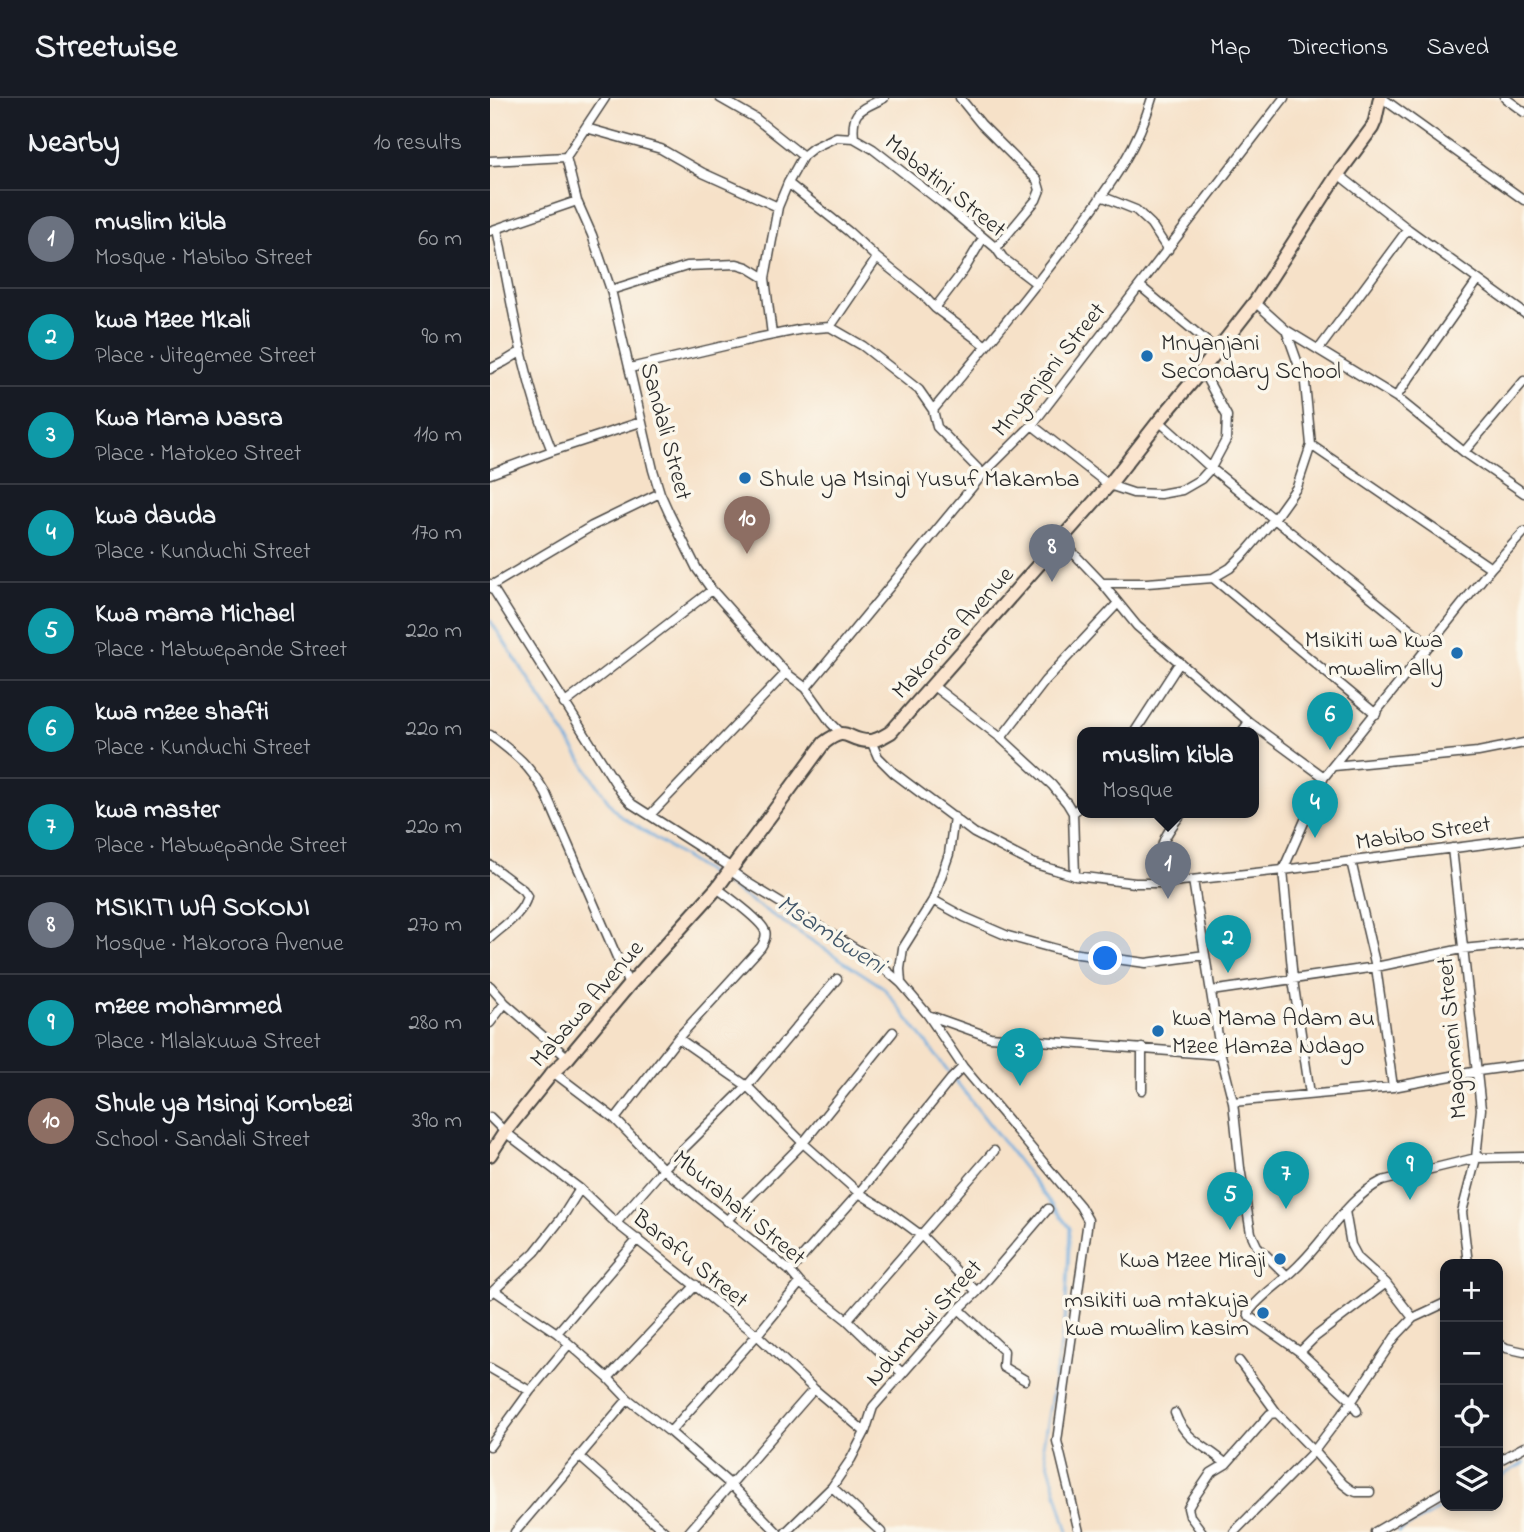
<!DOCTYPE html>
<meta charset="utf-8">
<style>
:root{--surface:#171b24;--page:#20242c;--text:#f1f3f6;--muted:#9ea1a6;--line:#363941;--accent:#1f6fb2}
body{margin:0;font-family:"Indie Flower",sans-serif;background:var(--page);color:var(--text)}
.controls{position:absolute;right:21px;bottom:21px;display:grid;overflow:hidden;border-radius:14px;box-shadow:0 4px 10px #0003}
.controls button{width:63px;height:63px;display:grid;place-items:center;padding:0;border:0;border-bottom:2px solid var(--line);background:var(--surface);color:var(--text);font:35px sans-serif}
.you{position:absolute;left:616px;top:861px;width:24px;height:24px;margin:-18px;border:5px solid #fff;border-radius:50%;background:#1a73e8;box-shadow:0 0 0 10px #1a73e833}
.badge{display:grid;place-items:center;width:46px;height:46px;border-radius:50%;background:var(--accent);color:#fff;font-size:23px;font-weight:700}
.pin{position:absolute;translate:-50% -58px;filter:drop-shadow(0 2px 4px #0008)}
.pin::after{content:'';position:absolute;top:37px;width:24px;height:21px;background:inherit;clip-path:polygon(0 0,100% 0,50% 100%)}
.popup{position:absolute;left:587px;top:629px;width:182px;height:91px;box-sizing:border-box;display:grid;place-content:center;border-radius:14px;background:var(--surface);filter:drop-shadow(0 2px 5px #0005);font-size:23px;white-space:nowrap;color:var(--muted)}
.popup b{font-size:26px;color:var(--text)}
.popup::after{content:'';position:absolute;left:50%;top:100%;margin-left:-14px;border:14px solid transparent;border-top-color:var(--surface)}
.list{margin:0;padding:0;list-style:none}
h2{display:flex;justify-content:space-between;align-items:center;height:91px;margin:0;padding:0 28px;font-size:30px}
h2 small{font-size:23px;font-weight:400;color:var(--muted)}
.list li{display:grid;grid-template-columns:46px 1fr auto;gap:21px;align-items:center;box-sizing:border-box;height:98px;padding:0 28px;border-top:2px solid var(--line)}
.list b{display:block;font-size:26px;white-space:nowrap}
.list p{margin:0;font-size:23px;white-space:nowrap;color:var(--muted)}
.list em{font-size:23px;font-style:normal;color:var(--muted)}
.icon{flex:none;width:38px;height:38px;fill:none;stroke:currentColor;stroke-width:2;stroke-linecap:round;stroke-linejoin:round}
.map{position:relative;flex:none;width:1034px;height:1434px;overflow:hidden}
header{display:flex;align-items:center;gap:42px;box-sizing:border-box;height:98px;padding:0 35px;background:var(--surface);border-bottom:2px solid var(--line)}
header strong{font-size:33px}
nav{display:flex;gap:38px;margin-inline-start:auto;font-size:24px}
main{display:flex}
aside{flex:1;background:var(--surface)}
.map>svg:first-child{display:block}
</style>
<header>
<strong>Streetwise</strong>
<nav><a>Map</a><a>Directions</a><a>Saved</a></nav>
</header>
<main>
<aside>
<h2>Nearby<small>10 results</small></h2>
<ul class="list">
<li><span class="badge" style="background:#6b7280">1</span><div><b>muslim kibla</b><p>Mosque · Mabibo Street</p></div><em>60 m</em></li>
<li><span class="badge" style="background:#0f9aa8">2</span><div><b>kwa Mzee Mkali</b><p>Place · Jitegemee Street</p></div><em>90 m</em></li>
<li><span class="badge" style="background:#0f9aa8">3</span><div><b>Kwa Mama Nasra</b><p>Place · Matokeo Street</p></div><em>110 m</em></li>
<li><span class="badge" style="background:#0f9aa8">4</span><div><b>kwa dauda</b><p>Place · Kunduchi Street</p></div><em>170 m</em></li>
<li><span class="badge" style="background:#0f9aa8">5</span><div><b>Kwa mama Michael</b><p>Place · Mabwepande Street</p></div><em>220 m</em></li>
<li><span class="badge" style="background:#0f9aa8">6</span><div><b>kwa mzee shafti</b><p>Place · Kunduchi Street</p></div><em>220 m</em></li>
<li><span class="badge" style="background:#0f9aa8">7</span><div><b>kwa master</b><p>Place · Mabwepande Street</p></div><em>220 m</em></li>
<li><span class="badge" style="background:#6b7280">8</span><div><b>MSIKITI WA SOKONI</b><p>Mosque · Makorora Avenue</p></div><em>270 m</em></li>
<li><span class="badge" style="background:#0f9aa8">9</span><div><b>mzee mohammed</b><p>Place · Mlalakuwa Street</p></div><em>280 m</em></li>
<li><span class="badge" style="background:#8d6e63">10</span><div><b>Shule ya Msingi Kombezi</b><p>School · Sandali Street</p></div><em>390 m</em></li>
</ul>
</aside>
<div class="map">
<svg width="1034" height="1434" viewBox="0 0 1034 1434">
<rect width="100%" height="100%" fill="#fbf7ec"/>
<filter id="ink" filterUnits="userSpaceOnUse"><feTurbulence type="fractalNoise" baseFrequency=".0143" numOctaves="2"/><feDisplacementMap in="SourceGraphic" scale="14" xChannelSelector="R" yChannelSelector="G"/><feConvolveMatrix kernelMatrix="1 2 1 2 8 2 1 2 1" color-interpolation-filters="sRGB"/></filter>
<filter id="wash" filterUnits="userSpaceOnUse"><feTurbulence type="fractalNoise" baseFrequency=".00686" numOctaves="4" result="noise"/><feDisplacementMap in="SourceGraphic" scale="28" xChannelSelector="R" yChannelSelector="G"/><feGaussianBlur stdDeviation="1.57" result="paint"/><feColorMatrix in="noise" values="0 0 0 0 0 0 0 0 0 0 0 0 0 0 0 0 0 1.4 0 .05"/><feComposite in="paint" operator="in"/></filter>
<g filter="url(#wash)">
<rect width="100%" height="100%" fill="#f6e1c8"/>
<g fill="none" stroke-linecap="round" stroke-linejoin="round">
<path stroke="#6caade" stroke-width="2.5" d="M0,522L120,706L129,717L229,782
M235,786L393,889L580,1130L575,1223L553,1347L578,1434
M1008,1380L1034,1365
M908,1434L956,1408"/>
</g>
</g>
<g filter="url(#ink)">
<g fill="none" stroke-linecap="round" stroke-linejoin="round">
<g stroke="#494643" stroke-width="11">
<path id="street" d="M115,0L76,59L87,103L102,137L121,192L163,372L170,395L179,415L207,471L222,492L296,575L316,590L341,625L351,635
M230,0L265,20L313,58
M470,0L491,26L547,82L550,92L546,102L506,150
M892,0L1034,102
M1015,0L1034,14
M96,30L171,51L213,75L288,109
M364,40C361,11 371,12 394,0
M0,63L76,59
M848,76L918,131L1034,215
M298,85L359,134L387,160L431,195L445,210L496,248
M611,98L646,112L661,126L678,152
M7,131C22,206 33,283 62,353
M0,133L87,103
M650,188L727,252
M121,192L197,168L247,166L257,169L275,180
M765,204L796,232L906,299L974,354L1034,395
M445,210L474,172L493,140
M340,229L387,160
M282,237L275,180L288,109L298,85L313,58L323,50L346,39L364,40L383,51L451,104L506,150L513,160L547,186
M829,251L918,131
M140,270L268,240L313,231L340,229L373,248L429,292L443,312L447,329L493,376
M0,271L14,264L32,253
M906,299L988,182
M443,312C491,255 538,198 583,138C616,92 646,55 662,0
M669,323L721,370L940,547
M542,327L619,387L643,395L670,396L692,392L711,381L721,370L736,342L737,318L712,272
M821,347L1001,470
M974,354L1034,283
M0,376L62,353L151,324
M571,442L612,485L647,528L759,624L834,679
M723,480L886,616
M612,485H657L723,480L740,470L756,454L784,421L807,389L821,347L815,285L796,232
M0,486L131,694L142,706L242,770
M1,488L102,428L170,395
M442,587L511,640L562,687L577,705L583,715L585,778
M316,590L493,376L542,327L794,0
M74,606L222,492
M644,635L690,564
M751,635L759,624
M0,637C27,657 39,667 56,696L139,887
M511,640L555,583L628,505
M381,643L388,659L404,675L484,735L542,765L585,778L645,785H673L793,772L1034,741
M844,668L988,654L1034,645
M583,715L592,707
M160,717L296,575
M962,750L991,1011L986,1060L972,1114L978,1166
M861,763L886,869L903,989
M0,767L33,792L37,798C33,816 13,828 0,840
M241,773L258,785L384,862L411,885L438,917L473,969L590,1108L598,1122L567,1343L589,1434
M703,782L731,957L743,1004L750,1070L761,1135L767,1148L797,1178
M673,785C670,748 668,745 692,715
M443,802L474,819L518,838L581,855L656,865L715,857
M411,885L410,871L413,850L443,802L459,756L464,719
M0,888L15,905L78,960
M721,893L886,869L972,851L1034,845
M438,917L500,939L731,957
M0,925L15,905
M188,940L257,988L313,1045L369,1095L398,1113L432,1138L487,1194
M63,974L125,1021L173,1071L300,1173L310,1185L357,1222L412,1275
M652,992V950
M820,996L803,882L793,772L834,679L1001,470L1034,434
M743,1004L903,989L988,973L1034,967
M0,1019L15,1034L90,1091L126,1125L267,1237L324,1291L375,1334
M125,1021L188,940L271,849C274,844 277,838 275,833C271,822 237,798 227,790
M855,1113L861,1147L868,1160L896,1185L923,1220
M236,1123L313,1045L403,934
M126,1125L173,1071L257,988L347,881
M300,1173L369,1095L461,981L473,969
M5,1193L67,1235L118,1280L138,1301L180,1334L241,1387L287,1434
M0,1196L45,1154L71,1121L90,1091
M469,1211L514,1253L513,1269L535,1282
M357,1222L504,1053
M67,1235L148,1141
M1008,1245L1016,1250L1034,1254
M810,1254L825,1239L896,1185
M749,1263L787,1315L824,1353L853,1386L861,1392L866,1394H880
M0,1270L40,1293
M118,1280L206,1187
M867,1313L862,1303L810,1254L760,1219L758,1215L760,1212C775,1193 796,1182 812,1164C838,1138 858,1100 892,1083L986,1060L1034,1059
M685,1315C695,1343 717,1348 736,1366
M180,1334L267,1237L310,1185
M0,1348L40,1293L79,1246
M89,1358L175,1434
M1008,1363L1034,1349
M342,1389L391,1434
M25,1434L138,1301
M199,1434L324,1291
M296,1434L342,1389L361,1361L375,1334L383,1309L469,1211L487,1194L558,1111
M712,1434L700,1418L698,1410L702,1403L721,1375L736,1366L780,1316L787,1315
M744,1434L824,1353L862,1303L905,1239L923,1220L955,1205
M885,1434L955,1393"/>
</g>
<g stroke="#494643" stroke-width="16">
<path id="secondary" d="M0,1057L15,1034L63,974L78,960L139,887L227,790L334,645C358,626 356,643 379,643C387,643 394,638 401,634L619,387L669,323L712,272L765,204L848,76L882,30L885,23L890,0"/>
</g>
<use href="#street" stroke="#fff" stroke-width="8"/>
<use href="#secondary" stroke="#fbe5cf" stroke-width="12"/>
</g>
</g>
<g fill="#1f6fb2" stroke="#fbf7ec" stroke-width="2.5">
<circle cx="657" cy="258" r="7"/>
<circle cx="255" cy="380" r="7"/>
<circle cx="967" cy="555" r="7"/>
<circle cx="668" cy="933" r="7"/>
<circle cx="790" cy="1161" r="7"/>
<circle cx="773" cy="1215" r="7"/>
</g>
<g text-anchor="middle" stroke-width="7" stroke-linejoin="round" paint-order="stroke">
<g font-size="24" fill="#2b2b2b" stroke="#fbf7ec">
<text transform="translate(456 87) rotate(39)" y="8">Mabatini Street</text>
<text transform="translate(558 271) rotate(-51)" y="8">Mnyanjani Street</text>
<text transform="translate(177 333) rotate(75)" y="8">Sandali Street</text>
<text transform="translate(462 534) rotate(-48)" y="8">Makorora Avenue</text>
<text transform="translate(933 734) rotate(-8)" y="8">Mabibo Street</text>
<text transform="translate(96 905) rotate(-49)" y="8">Mabawa Avenue</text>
<text transform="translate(961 940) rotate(-95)" y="8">Magomeni Street</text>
<text transform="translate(250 1109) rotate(40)" y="8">Mburahati Street</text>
<text transform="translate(201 1160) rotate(39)" y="8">Barafu Street</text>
<text transform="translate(433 1224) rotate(-48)" y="8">Ndumbwi Street</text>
</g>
<g font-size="24" fill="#2b2b2b" stroke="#fbf7ec" text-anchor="start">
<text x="671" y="252">Mnyanjani<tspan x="671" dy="28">Secondary School</tspan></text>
<text x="269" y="388">Shule ya Msingi Yusuf Makamba</text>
<text x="953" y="549" text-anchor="end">Msikiti wa kwa<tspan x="953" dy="28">mwalim ally</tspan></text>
<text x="682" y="927">kwa Mama Adam au<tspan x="682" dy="28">Mzee Hamza Ndago</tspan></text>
<text x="776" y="1169" text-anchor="end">Kwa Mzee Miraji</text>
<text x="759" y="1209" text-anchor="end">msikiti wa mtakuja<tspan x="759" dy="28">kwa mwalim kasim</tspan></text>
</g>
<g font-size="26" font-style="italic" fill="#42576a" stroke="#fbf7ec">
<text transform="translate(342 835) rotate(33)" y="9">Msambweni</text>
</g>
</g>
</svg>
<div class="controls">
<button>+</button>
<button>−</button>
<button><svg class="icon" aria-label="locate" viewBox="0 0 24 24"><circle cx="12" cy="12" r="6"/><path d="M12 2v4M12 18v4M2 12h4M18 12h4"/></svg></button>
<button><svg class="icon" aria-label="layers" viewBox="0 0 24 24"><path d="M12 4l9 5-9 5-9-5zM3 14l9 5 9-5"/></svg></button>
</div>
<div class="you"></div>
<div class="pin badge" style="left:678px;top:801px;background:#6b7280">1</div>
<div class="popup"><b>muslim kibla</b>Mosque</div>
<div class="pin badge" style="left:738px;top:875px;background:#0f9aa8">2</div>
<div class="pin badge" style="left:530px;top:988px;background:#0f9aa8">3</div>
<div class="pin badge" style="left:825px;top:740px;background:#0f9aa8">4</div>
<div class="pin badge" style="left:740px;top:1132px;background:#0f9aa8">5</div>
<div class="pin badge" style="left:840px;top:652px;background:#0f9aa8">6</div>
<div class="pin badge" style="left:796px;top:1111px;background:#0f9aa8">7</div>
<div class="pin badge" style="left:562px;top:484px;background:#6b7280">8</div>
<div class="pin badge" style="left:920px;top:1102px;background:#0f9aa8">9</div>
<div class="pin badge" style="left:257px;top:456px;background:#8d6e63">10</div>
</div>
</main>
